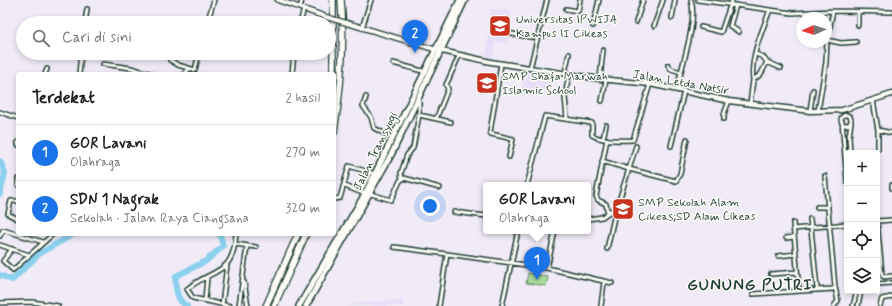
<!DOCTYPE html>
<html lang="id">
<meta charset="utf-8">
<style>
:root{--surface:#fff;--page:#f6f6f6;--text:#222;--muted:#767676;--line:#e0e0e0;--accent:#1a73e8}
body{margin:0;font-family:Mynerve,sans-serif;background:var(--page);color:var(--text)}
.controls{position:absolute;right:12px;bottom:12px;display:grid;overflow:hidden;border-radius:4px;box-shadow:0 2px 6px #0003}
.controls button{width:36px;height:36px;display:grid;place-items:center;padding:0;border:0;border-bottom:1px solid var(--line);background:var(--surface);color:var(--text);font:20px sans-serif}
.compass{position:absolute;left:796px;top:12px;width:36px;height:36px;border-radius:50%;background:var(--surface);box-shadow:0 2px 6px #0003;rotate:267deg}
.you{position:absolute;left:430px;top:206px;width:14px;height:14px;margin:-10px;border:3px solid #fff;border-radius:50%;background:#1a73e8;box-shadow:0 0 0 6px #1a73e833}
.badge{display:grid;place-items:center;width:26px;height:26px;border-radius:50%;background:var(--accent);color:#fff;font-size:13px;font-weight:700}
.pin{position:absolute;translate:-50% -33px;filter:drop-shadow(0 1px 2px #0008)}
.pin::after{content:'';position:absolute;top:21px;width:14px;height:12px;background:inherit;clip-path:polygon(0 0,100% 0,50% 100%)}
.popup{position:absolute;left:483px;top:182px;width:108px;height:52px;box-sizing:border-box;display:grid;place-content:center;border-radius:4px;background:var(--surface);filter:drop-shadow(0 1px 3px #0005);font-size:13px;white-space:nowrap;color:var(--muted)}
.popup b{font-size:15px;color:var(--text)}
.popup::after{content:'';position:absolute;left:50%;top:100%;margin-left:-8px;border:8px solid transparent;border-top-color:var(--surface)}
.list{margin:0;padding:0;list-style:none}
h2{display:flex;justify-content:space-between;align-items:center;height:52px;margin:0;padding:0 16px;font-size:17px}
h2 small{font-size:13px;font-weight:400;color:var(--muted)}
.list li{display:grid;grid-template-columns:26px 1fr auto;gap:12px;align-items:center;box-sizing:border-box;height:56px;padding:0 16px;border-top:1px solid var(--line)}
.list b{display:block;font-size:15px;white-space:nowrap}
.list p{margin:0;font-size:13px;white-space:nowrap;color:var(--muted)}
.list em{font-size:13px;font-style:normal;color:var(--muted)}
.icon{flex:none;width:22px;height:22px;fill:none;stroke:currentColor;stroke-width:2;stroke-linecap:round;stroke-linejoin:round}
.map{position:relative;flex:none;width:892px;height:306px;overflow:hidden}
.search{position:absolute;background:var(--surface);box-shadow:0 2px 6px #0003;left:16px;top:16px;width:320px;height:44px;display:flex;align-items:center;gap:10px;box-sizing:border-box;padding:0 14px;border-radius:22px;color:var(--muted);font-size:15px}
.panel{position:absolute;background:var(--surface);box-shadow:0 2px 6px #0003;left:16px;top:72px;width:320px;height:164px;border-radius:4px}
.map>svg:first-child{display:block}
</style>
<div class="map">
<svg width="892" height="306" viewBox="0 0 892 306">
<rect width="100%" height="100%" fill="#f0ebf7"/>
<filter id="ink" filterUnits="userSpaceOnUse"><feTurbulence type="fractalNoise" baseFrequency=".025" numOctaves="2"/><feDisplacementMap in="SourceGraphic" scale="8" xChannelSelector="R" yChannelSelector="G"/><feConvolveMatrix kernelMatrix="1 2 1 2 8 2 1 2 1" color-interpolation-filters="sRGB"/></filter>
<g filter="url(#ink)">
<path fill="#e7dff7" d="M491,9L512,11L508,43L495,42L493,61L486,60Z
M524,70L549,73L547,90L538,91L537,97L521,96Z
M403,300V306H347L349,304Z"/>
<path fill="#acdb9b" stroke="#668c68" d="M528,273L548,277L546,286L526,283Z"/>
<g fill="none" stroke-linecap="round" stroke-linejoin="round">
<path stroke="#8bd0ed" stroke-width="6" d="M0,161L5,173L0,194
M0,275L12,280L40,253L74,234
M187,306C176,301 175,286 176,276L206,261L223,246L220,234"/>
<g stroke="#1f3d34" stroke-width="6">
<path id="minor" d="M698,0L792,13L833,11L892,12
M736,5L730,26L739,32
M300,8L302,0
M566,9L578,11L580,0
M672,18L675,0
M636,22L643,0
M85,23L87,9
M207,23L214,0
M300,23L304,9
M858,25V12
M593,26L599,0
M654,26L663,0
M701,27L721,32L732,0
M362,28L371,0
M512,34L537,38
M827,40L841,43L856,42
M170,60L178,65L195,70L199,53
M767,62L781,68
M393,63L426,72
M103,64L131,68L152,74
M501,64L490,132L491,134L513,139L509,157
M668,65L671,69L681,72
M530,68L547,0
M565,73L569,54
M45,74L47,69
M79,74L81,53
M184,74L189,69
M292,74L294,53
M600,79L603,50
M753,80C750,57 762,31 770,10
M677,89C681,67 698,21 691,0
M366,97L363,106L371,117L374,128L393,138
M419,100V115
M873,100L878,130L892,133
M602,101L606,80
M750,104L753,80L761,74L767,62L763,57L756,54
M810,111L813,90
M818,111L826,62L827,40L833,11
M0,112L18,118
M841 120a5 5 0 1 1 10 0a5 5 0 1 1-10 0Z
M567,118L565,97L569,74
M436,119L448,89L446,85L459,56
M724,119V114L729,101
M842,121L847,181
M878,131V149
M603,139L606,125
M607,139L596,196L598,200L606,204L607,210L615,213L629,169L676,181L680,174L687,139
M18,142V145
M671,146L684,91
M850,153L849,137L851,122
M602,161L629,169L636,146
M18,179V185
M402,179L401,173L407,155L413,148L419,115L451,122
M527,185L545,116L592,123V135C604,142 620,140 633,140L650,84
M892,185V188
M345,186L365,194
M361,191L370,172
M371,194L391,200L400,181L404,178L440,188
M334,199L340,198L349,166L375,174
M18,201H11L8,214L18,219
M817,207H828
M454,212L486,216
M588,219L602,217L609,212
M810,219L817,288
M877,220L882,275L884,277L892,276
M877,221L892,220
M793,223L799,290
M793,229L847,224
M0,236L3,230L43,242
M786,238L794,237
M235,244L256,247
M0,245L29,255
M394,247L447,254
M12,249L3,261L13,270L53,234
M607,249L615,213
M778,256L796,254
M547,268L555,231
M771,274L797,272
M244,282L248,306
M877,284L892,283
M753,294L833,289L835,287L825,176
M205,300L207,277
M0,303L32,302L58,306
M222,305L227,265
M230,306L193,298L187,289C214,267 233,277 236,234
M239,306L247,246
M439,306L447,254L547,268L612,283
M502,306L518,231
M601,306L604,282
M834,306L838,301L835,287
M853,306L857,291
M858,306L861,291
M880,306L882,299L892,297"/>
</g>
<g stroke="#1f3d34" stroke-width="7">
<path id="secondary" d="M278,0L326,17
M357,26L437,50
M442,51L491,62L600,79L650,84L729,101L810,111L842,110L892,94"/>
</g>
<g stroke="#1f3d34" stroke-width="8">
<path id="trunk" d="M299,306L365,194L460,0
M306,306L392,153L465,0"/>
</g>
<g stroke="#1f3d34" stroke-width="8">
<path id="motorway" d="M333,74V0
M334,132C341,89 345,44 341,0
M266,306L298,234
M274,306L306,234"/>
</g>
<use href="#minor" stroke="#fdfcf7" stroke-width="3"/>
<use href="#secondary" stroke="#fdfcf7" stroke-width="4"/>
<use href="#trunk" stroke="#fdfcf7" stroke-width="5"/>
<use href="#motorway" stroke="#fdfcf7" stroke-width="5.5"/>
<g stroke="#1f3d34" stroke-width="7" stroke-linecap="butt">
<path id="secondary-bridge" d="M326,17L357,26"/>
</g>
<use href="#secondary-bridge" stroke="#fdfcf7" stroke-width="4"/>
</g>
</g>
<defs>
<g id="university-square" transform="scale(1.15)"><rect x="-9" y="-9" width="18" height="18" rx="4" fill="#c8321e" stroke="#fdfcf7"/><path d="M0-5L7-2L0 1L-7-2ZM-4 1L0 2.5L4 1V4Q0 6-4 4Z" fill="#fff"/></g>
<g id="school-square" transform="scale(1.15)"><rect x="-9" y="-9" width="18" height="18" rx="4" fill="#c8321e" stroke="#fdfcf7"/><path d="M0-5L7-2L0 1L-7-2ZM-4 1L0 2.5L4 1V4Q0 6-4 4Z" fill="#fff"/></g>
</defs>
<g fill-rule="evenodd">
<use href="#university-square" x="500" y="26"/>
<use href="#school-square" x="487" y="83"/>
<use href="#school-square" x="623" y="209"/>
</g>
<g text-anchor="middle" stroke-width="3" stroke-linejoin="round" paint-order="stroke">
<g font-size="12" fill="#1f3d34" stroke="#fdfcf7" text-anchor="start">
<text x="516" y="23">Universitas IPWIJA<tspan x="516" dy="14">Kampus II Cikeas</tspan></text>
<text x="502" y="80">SMP Shafa Marwah<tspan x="502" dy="14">Islamic School</tspan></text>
<text x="638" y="206">SMP Sekolah Alam<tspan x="638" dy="14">Cikeas;SD Alam Cikeas</tspan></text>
</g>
<g font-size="12" fill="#1f3d34" stroke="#fdfcf7">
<text transform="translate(681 82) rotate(10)" y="4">Jalan Letda Natsir</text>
<text transform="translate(375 151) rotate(-64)" y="4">Jalan Transyogi</text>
</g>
<g font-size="16" font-weight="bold" letter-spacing="1" fill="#1f3d34" stroke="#fdfcf7">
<text x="750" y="290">GUNUNG PUTRI</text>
</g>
</g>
</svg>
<div class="controls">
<button>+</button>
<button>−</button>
<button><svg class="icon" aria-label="locate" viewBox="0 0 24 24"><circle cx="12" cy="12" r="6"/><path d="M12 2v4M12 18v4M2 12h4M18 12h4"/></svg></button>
<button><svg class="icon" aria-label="layers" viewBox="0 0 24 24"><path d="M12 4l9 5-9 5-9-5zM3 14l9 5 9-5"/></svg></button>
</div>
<svg class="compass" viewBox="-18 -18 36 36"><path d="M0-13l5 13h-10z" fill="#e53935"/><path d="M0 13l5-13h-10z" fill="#767676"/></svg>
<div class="you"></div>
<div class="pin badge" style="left:537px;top:280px">1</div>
<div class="popup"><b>GOR Lavani</b>Olahraga</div>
<div class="pin badge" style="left:415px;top:53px">2</div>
<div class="search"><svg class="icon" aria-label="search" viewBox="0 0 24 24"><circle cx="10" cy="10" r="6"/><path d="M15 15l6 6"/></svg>Cari di sini</div>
<section class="panel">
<h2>Terdekat<small>2 hasil</small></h2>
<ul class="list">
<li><span class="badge">1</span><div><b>GOR Lavani</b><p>Olahraga</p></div><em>270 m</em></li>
<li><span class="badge">2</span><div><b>SDN 1 Nagrak</b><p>Sekolah · Jalan Raya Ciangsana</p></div><em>320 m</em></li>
</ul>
</section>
</div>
